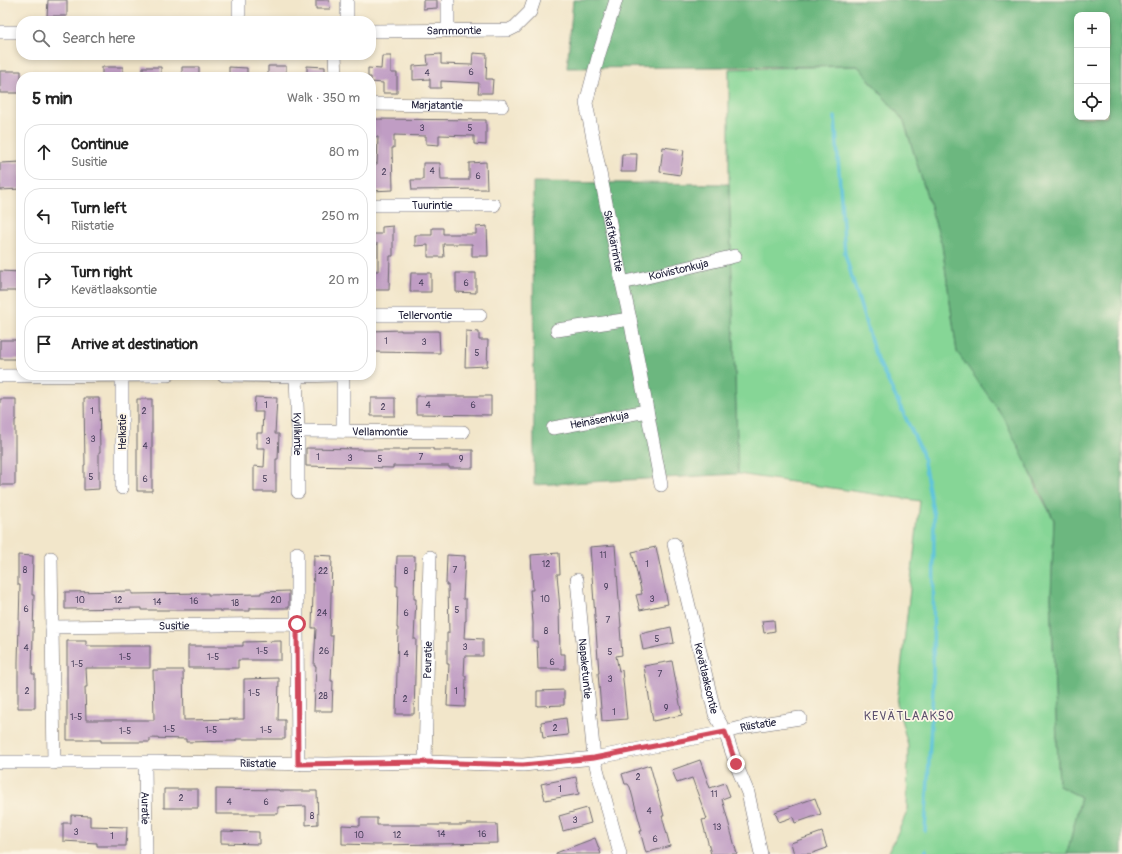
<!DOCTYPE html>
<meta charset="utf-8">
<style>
:root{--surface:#fff;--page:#f2f2f2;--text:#222;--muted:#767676;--line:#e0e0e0}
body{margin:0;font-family:Pangolin,sans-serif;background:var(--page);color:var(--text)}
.controls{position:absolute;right:12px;top:12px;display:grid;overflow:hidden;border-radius:8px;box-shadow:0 2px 6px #0003}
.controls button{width:36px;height:36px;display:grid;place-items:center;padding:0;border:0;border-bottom:1px solid var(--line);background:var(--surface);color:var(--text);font:20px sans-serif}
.stop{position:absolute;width:12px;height:12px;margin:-9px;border:3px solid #d1495b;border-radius:50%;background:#fff}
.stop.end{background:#d1495b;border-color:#fff;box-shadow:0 1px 4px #0008}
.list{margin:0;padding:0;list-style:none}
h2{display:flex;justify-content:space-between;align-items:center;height:52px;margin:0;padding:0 16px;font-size:17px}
h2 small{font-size:13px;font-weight:400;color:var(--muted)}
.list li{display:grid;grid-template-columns:26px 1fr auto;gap:12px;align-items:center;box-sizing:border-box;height:56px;margin:0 8px 8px;padding:0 8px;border:1px solid var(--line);border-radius:16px}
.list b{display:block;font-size:15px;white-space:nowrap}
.list p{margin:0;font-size:13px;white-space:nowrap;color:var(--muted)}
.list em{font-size:13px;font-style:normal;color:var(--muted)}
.icon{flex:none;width:22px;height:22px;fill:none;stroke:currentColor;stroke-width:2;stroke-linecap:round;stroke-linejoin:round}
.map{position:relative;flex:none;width:1122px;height:854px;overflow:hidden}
.search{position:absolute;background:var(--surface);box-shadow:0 2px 6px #0003;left:16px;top:16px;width:360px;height:44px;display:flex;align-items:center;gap:10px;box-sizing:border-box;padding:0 14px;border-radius:16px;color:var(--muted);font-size:15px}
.panel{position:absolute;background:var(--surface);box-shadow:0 2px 6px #0003;left:16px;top:72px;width:360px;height:308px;border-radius:16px}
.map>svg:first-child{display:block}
</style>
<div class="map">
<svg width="1122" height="854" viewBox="0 0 1122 854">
<rect width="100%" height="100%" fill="#fcf5e5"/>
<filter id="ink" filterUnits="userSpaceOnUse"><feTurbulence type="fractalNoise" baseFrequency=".025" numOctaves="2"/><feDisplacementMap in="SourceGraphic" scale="8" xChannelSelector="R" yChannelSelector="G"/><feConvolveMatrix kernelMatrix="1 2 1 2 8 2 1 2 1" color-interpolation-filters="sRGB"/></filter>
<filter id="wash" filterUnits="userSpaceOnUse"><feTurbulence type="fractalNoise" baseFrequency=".012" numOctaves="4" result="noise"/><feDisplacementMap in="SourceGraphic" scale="16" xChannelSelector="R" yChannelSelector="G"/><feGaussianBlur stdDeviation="0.9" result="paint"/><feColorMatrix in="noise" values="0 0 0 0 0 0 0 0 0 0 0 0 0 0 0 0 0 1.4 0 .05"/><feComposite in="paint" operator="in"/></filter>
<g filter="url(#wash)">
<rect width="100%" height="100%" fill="#f2e6ca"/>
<path fill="#86d696" stroke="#547c68" d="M858,66L904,121L942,245L957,352L1007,416L1038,491L1054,520L1051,597L1059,786L1081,797L1067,854H888L907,812L908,746L897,704L920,501L738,474L729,184V69Z"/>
<path fill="#6cb77f" stroke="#476c5d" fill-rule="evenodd" d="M573,0H1122V854H1067L1081,797L1059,786L1051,597L1054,520L1004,418L957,352L942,245L904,121L858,66L567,68ZM1077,15H1107V117H1077Z
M533,182L729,184L738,474L534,485Z"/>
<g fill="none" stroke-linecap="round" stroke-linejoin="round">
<path stroke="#5fc4dc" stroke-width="3.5" d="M835,117L845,254L875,354L922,452L934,517L933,690L925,831
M926,850V854"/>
</g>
<g id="blocks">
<path fill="#c09dc4" d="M48,0H67V16H47Z
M316,0H329L330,9H316Z
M423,0H437V8L423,9Z
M473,53L487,54L486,79H493L492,93H478L479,83L441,81V88H430V79L413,80V66L428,65L427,55L441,54V64L472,65Z
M382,56H391V73H397V93H383V83L371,82V77H368V68L381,69Z
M268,66H286V77H268Z
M307,66L325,67V77H307Z
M102,67H123V77H102Z
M143,67H161V77H143Z
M182,67H199V77H182Z
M229,67L247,68V77H229Z
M0,71H21V93H0Z
M371,119L486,120V145L474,144V136L439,135V145L426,144V136L394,135V148H392L393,190L371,191V181H375L374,164H377L378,137H371Z
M663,147L684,150L680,175L660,172Z
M622,154H637L636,172H621Z
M21,162V189L0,190V163Z
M486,162L487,189L412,190L411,180H423V163H440L441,180H469V163Z
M393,226V256H390L389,290H371V271H378V244H371V234H382V227Z
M487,226L488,256H472V244H443L444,257H428V245L415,246V235H432V228H443V234H476V227Z
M0,271L21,272V291H0Z
M411,273H431V292H410Z
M456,273H476V293L456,292Z
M401,330V331H439L440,353L371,352V331Z
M466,331L479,332V340H488L487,366L465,367Z
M0,340H21V359H0Z
M416,396H491V415L416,414Z
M255,397L277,398L275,434H279L278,459H276V492H254V466L264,467L265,448H257V433H262L263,412H254Z
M84,398H99L100,452H99V489L84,490V465H85Z
M371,398H395V416H371Z
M0,399H16V420H15V485H0Z
M137,399H152V491H137Z
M306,448L362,449V450H409V448H433V450H473V468H449V466H393V468L306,466Z
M615,545L621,627H620L622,655L616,656L619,671L622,670L627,719L602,721L598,673H599L590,547Z
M656,547L668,604L640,610L636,595L642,594L632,552Z
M559,553L560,574H557L560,609H559L560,654H565V669H538L537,641H533V623L530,590H533L531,555Z
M18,555L33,556L32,595H34L32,674H35V708H18V662L20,585H18Z
M314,555L332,556L330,636H333L331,681H333L332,711H314L316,666H314L316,628H312Z
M447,555L465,556L463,599H466V621H465L464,638L483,639V656H465L464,676H466L465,707L447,706L449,664H447V633H449L448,585H446Z
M397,556H415L414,599H416L414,639H416L414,714H396L398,628H397L398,586H396Z
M132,591V594L208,593V595L261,594V592L289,591V608H250V611H220V610H142V608L65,609V592Z
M774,620L775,631L764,633L762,621Z
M671,627L674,643L643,650L640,634Z
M67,641H86V646H150V668H86L87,687H85L86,720H154L153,670H183L184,720L244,719V679L279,678L278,720H285V739H236V741L186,742V739L150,738V742H101V740H67Z
M281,641V660H238V668H188V646H243V642Z
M672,661L682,715L653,721L644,666Z
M564,690V705L537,706V691Z
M566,718L568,735L543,738L541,722Z
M700,760L710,788L725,783L730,796L722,799L737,854H711L702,820L707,819L692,778L677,783L672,770Z
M650,765L664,816H662L670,846L646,853L640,831H642L630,787L628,784H625L622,774Z
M576,777L579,794L545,800L541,784Z
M164,789H198V808H164Z
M216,789L279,790V791H317L318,824L306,825V806L278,807V814H216Z
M815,798L821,814L795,823L793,817L779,822L775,812Z
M587,808L591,823L563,831L559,816Z
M71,815L90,816V826L127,827L126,846H97V843L63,841V823H71Z
M360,818H377V825H466V824H497L498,843L376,845L342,844V825L360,826Z
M221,831L259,832V844L221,843Z
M822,832L827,848L810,854H794L791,843Z
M595,838L601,854H556V853Z"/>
</g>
</g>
<g filter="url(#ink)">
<use href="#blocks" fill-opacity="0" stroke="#6b676d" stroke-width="1"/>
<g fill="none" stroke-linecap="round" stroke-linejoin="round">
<g stroke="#6b676d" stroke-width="14">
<g id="street">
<path d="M347,0V21"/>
<path d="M448,0V31"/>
<path id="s1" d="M616,0L599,54L586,103L622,283L630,319L661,485"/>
<path d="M239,21V0"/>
<path id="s2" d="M371,31L509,30L515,27L530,12L534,0"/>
<path d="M0,32H21"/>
<path d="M335,55L336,77"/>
<path id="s3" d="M371,104L502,106"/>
<path id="s4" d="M371,205H494"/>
<path id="s5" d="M622,283L735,256"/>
<path id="s6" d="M371,315H480"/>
<path d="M557,330L630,319"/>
<path d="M122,375V488"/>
<path d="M224,375L296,376L338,375"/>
<path d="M343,375V431"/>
<path d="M0,376L168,375"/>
<path id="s7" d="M296,376L298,431V492"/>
<path id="s8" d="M553,428L647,411"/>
<path id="s9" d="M298,431L463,432"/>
<path id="s10" d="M674,544L715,714L725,732L736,764L748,793L761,854"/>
<path d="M51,558L52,627"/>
<path id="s11" d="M577,580L594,758L620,854"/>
<path d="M297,624V553"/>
<path id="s12" d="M0,762H157L327,764L425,762L523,765L594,758L725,732L748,726L800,718"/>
<path id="s13" d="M425,762L430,557"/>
<path id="s14" d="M54,763L52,627L297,624L298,764"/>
<path id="s15" d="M145,763L146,854"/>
</g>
</g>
<use href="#street" stroke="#fff" stroke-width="13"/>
</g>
</g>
<g fill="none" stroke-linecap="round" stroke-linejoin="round" filter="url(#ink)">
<path stroke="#d1495b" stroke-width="5" d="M297,624L298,764L425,762L523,765L594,758L725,732L736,764"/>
</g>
<g text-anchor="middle" stroke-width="3.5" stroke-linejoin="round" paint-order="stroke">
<g font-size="9" fill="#4a415d">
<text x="471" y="75">6</text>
<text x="427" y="76">4</text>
<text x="422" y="131">3</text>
<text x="470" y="131">5</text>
<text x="432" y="174">4</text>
<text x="384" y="175">2</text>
<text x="478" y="179">6</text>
<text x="421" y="286">4</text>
<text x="466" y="286">6</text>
<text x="386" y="344">1</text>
<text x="424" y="345">3</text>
<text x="477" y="356">5</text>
<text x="266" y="408">1</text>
<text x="428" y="408">4</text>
<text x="473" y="408">6</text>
<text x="383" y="410">2</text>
<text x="92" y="414">1</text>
<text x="144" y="414">2</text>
<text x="93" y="442">3</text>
<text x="268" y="444">3</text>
<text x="145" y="449">4</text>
<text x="318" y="460">1</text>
<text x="421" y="460">7</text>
<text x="350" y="461">3</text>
<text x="380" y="462">5</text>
<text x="461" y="462">9</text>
<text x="91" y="480">5</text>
<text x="145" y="482">6</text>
<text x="265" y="482">5</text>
<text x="603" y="558">11</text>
<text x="546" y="567">12</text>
<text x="647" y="567">1</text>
<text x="25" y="573">8</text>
<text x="455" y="573">7</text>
<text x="323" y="574">22</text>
<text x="406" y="574">8</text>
<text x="606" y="590">9</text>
<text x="545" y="602">10</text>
<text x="652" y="602">3</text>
<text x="80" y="603">10</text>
<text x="118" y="603">12</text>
<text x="276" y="603">20</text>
<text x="194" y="604">16</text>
<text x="157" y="605">14</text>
<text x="235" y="606">18</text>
<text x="26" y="612">6</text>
<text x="457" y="613">5</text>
<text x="322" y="616">24</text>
<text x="406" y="616">6</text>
<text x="608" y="623">7</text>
<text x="546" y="634">8</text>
<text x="657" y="642">5</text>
<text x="465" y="650">3</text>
<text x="26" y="651">4</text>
<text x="262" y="654">1-5</text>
<text x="324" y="654">26</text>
<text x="610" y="655">5</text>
<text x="406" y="657">4</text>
<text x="125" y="660">1-5</text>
<text x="213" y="660">1-5</text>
<text x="552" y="665">6</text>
<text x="77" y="667">1-5</text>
<text x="660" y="677">7</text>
<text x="610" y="682">3</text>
<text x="27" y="694">2</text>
<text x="456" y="694">1</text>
<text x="254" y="696">1-5</text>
<text x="323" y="699">28</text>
<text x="405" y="702">2</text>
<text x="666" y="711">9</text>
<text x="614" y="715">1</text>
<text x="76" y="720">1-5</text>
<text x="555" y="731">2</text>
<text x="169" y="732">1-5</text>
<text x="211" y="733">1-5</text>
<text x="266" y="733">1-5</text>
<text x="125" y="734">1-5</text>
<text x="638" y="780">2</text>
<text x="560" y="792">1</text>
<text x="714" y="797">11</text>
<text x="181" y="801">2</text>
<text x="229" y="805">4</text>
<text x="266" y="805">6</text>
<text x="649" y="814">4</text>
<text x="312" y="819">8</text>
<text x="575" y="823">3</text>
<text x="717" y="830">13</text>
<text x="76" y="835">3</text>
<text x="441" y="837">14</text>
<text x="482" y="837">16</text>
<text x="359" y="838">10</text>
<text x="397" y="838">12</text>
<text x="112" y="839">1</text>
<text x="655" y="842">6</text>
</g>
<g font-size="11" fill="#22223b" stroke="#fcf5e5">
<text dy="4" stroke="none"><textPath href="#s2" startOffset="83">Sammontie</textPath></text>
<text dy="4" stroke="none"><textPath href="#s3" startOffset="66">Marjatantie</textPath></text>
<text dy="4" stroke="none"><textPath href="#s4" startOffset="61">Tuurintie</textPath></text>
<text dy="4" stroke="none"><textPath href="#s1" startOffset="248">Skaftkärrintie</textPath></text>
<text dy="4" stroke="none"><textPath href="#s5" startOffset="58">Koivistonkuja</textPath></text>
<text dy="4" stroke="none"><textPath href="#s6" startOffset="54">Tellervontie</textPath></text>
<text dy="4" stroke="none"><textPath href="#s8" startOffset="47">Heinäsenkuja</textPath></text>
<text dy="4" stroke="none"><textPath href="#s9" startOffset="82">Vellamontie</textPath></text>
<text transform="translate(122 432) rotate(-90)" y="4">Helkatie</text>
<text dy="4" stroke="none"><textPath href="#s7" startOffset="58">Kyllikintie</textPath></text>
<text dy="4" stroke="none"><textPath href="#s14" startOffset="258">Susitie</textPath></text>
<text dy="4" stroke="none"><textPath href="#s13" startOffset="102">Peuratie</textPath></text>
<text dy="4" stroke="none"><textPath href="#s11" startOffset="89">Napaketuntie</textPath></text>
<text dy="4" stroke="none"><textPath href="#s10" startOffset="138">Kevätlaaksontie</textPath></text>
<text dy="4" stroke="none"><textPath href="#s12" startOffset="762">Riistatie</textPath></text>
<text dy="4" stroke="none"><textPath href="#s12" startOffset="258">Riistatie</textPath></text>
<text dy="4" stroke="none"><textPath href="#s15" startOffset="45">Auratie</textPath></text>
</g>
<g font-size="12" letter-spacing="1" fill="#594d6b" stroke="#fcf5e5">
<text x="909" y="720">KEVÄTLAAKSO</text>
</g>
</g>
</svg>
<div class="controls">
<button>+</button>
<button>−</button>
<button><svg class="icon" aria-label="locate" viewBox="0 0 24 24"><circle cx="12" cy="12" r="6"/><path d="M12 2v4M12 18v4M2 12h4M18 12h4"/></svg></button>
</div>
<div class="stop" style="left:297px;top:624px"></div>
<div class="stop end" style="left:736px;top:764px"></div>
<div class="search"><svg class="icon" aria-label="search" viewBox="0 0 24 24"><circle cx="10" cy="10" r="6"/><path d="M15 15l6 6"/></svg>Search here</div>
<section class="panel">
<h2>5 min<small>Walk · 350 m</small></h2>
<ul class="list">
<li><svg class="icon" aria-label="ahead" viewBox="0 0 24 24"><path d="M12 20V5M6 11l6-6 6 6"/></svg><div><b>Continue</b><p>Susitie</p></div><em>80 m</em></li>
<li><svg class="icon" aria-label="left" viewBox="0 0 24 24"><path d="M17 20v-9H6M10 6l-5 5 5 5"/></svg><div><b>Turn left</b><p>Riistatie</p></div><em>250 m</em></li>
<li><svg class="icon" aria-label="right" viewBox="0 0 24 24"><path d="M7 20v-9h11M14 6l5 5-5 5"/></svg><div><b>Turn right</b><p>Kevätlaaksontie</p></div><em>20 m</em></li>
<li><svg class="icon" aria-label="arrive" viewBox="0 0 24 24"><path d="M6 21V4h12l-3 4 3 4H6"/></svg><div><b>Arrive at destination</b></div></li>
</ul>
</section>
</div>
